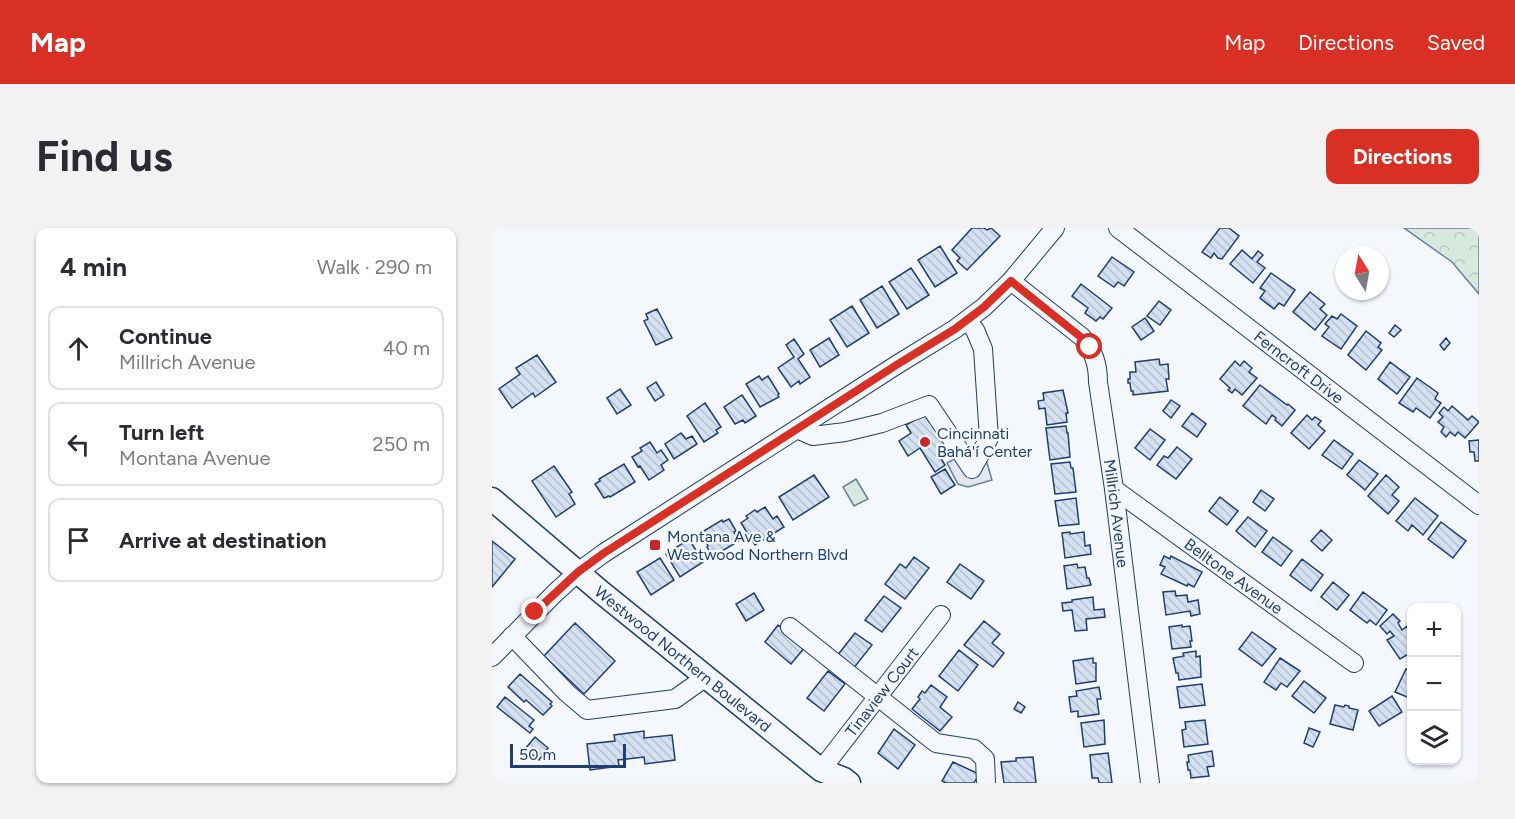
<!DOCTYPE html>
<meta charset="utf-8">
<style>
:root{--surface:#fff;--page:#f2f2f3;--text:#2b2b33;--muted:#7c7c81;--line:#e1e1e2;--accent:#d93025}
body{margin:0;font-family:Figtree,sans-serif;background:var(--page);color:var(--text)}
.controls{position:absolute;right:18px;bottom:18px;display:grid;overflow:hidden;border-radius:12px;box-shadow:0 2px 4px #0004}
.controls button{width:54px;height:54px;display:grid;place-items:center;padding:0;border:0;border-bottom:2px solid var(--line);background:var(--surface);color:var(--text);font:30px sans-serif}
.compass{position:absolute;left:843px;top:18px;width:54px;height:54px;border-radius:50%;background:var(--surface);box-shadow:0 2px 4px #0004;rotate:349deg}
.scale{position:absolute;left:18px;bottom:15px;width:116px;box-sizing:border-box;padding-left:6px;border:3px solid #1d3f73;border-top:0;font-size:16px;line-height:21px;white-space:nowrap;color:#1d3f73;-webkit-text-stroke:4px #f4f7fb;paint-order:stroke}
.stop{position:absolute;width:18px;height:18px;margin:-14px;border:4px solid #d93025;border-radius:50%;background:#fff}
.stop.end{background:#d93025;border-color:#fff;box-shadow:0 2px 6px #0008}
.list{margin:0;padding:0;list-style:none}
h2{display:flex;justify-content:space-between;align-items:center;height:78px;margin:0;padding:0 24px;font-size:26px}
h2 small{font-size:20px;font-weight:400;color:var(--muted)}
.list li{display:grid;grid-template-columns:39px 1fr auto;gap:18px;align-items:center;box-sizing:border-box;height:84px;margin:0 12px 12px;padding:0 12px;border:2px solid var(--line);border-radius:12px}
.list b{display:block;font-size:22px;white-space:nowrap}
.list p{margin:0;font-size:20px;white-space:nowrap;color:var(--muted)}
.list em{font-size:20px;font-style:normal;color:var(--muted)}
.icon{flex:none;width:33px;height:33px;fill:none;stroke:currentColor;stroke-width:2;stroke-linecap:round;stroke-linejoin:round}
.map{position:relative;flex:none;width:987px;height:555px;overflow:hidden;border-radius:12px}
header{display:flex;align-items:center;gap:36px;box-sizing:border-box;height:84px;padding:0 30px;background:var(--accent);color:#fff}
header strong{font-size:28px}
nav{display:flex;gap:33px;margin-inline-start:auto;font-size:21px}
.intro{display:flex;align-items:center;justify-content:space-between;box-sizing:border-box;height:144px;padding:0 36px}
h1{margin:0;font-size:42px}
.button{padding:15px 27px;border-radius:12px;background:var(--accent);color:#fff;font-size:21px;font-weight:700}
main{display:flex;gap:36px;padding:0 36px}
aside{flex:1;background:var(--surface);border-radius:12px;box-shadow:0 2px 4px #0004}
.map>svg:first-child{display:block}
</style>
<header>
<strong>Map</strong>
<nav><a>Map</a><a>Directions</a><a>Saved</a></nav>
</header>
<div class="intro"><h1>Find us</h1><a class="button">Directions</a></div>
<main>
<aside>
<h2>4 min<small>Walk · 290 m</small></h2>
<ul class="list">
<li><svg class="icon" aria-label="ahead" viewBox="0 0 24 24"><path d="M12 20V5M6 11l6-6 6 6"/></svg><div><b>Continue</b><p>Millrich Avenue</p></div><em>40 m</em></li>
<li><svg class="icon" aria-label="left" viewBox="0 0 24 24"><path d="M17 20v-9H6M10 6l-5 5 5 5"/></svg><div><b>Turn left</b><p>Montana Avenue</p></div><em>250 m</em></li>
<li><svg class="icon" aria-label="arrive" viewBox="0 0 24 24"><path d="M6 21V4h12l-3 4 3 4H6"/></svg><div><b>Arrive at destination</b></div></li>
</ul>
</aside>
<div class="map">
<svg width="987" height="555" viewBox="0 0 987 555">
<defs>
<pattern id="forest-crowns" width="20" height="18" patternUnits="userSpaceOnUse" patternTransform="scale(1.5)"><rect width="20" height="18" fill="#d7e8df"/><path d="M2 6a3 3 0 1 1 6 0M12 15a3 3 0 1 1 6 0" fill="none" stroke="#b8c8c3"/></pattern>
<pattern id="building-back-hatch" width="6" height="6" patternUnits="userSpaceOnUse" patternTransform="scale(1.5)"><rect width="6" height="6" fill="#d5e0f0"/><path d="M-1 5l2 2M0 0l6 6M5-1l2 2" fill="none" stroke="#b6c1d1"/></pattern>
</defs>
<rect width="100%" height="100%" fill="#f4f7fb"/>
<path fill="#d7e8df" stroke="#687fa3" stroke-width="1.5" d="M364,251L376,271L362,278L351,259Z"/>
<path fill="url(#forest-crowns)" stroke="#687fa3" stroke-width="1.5" d="M912,0H987V66L960,34Z"/>
<path fill="#e3e8f0" stroke="#687fa3" stroke-width="1.5" d="M475,224L492,225L500,252L476,259L466,256L455,235Z"/>
<path fill="url(#building-back-hatch)" stroke="#1d3f73" stroke-width="1.5" d="M480,0H492L495,2L499,0L508,8L475,42L465,33L468,30L460,22Z
M728,0H737L747,8L730,31L726,30L722,25L719,30L710,24Z
M448,18L465,45L443,59L426,32Z
M750,22L760,31L766,23L771,27L765,34L773,40L761,55L738,36Z
M620,29L642,44L632,58L626,54L622,59L606,48Z
M419,40L437,67L415,81L397,54Z
M779,45L803,62L792,78L787,75L782,81L768,70L773,63L768,60Z
M589,56L620,80L611,91L608,89L604,93L593,85L596,80L580,68Z
M390,58L407,86L385,100L368,72Z
M818,64L833,76L828,81L835,87L823,102L801,84Z
M667,73L679,82L668,97L655,88Z
M360,78L377,105L355,119L338,92Z
M165,81L180,110L164,117L152,93L156,91L154,86Z
M849,86L865,98L849,121L830,108L837,99L833,96L840,88L845,91Z
M653,90L662,103L649,112L640,99Z
M903,97L909,102L902,109L897,105Z
M874,103L889,115L886,119L890,122L874,142L856,127Z
M337,110L347,127L328,139L318,122Z
M954,110L958,115L952,122L948,117Z
M302,111L312,126L306,131L318,149L308,156L307,153L299,159L286,140L302,129L294,117Z
M45,127L64,154L43,169L41,165L20,180L7,161L28,146L24,140Z
M667,131L668,137L676,136L677,151H674L676,163L641,167V163H639L638,155H636V151H638V144H644L643,134Z
M743,133L748,138L752,133L760,140L757,144L765,150L750,167L743,161L740,165L736,162L738,160L728,151Z
M898,134L918,149L905,166L886,151Z
M267,148L270,152L276,148L287,166L286,167L287,169L268,179L254,156Z
M925,150L946,165L943,171L949,175L938,190L924,180L921,184L907,175Z
M164,154L172,167L163,173L155,160Z
M768,157L795,177L796,176L803,182L790,198L783,192L784,190L780,187L774,196L751,178Z
M128,161L139,177L125,186L115,170Z
M571,162L576,185H574L575,194L555,197L553,180L547,181L546,173L552,172L551,165Z
M250,167L264,188L253,195L251,192L243,196L232,179Z
M679,172L688,178L679,190L671,183Z
M213,175L229,199L224,202L226,205L212,214L195,188Z
M960,178L976,192L980,188L987,194L973,210L966,204L963,208L958,204L954,209L949,204L952,199L946,194L951,189L947,185L952,179L956,183Z
M438,183L458,215L452,219L455,223L447,227L453,237L443,244L428,220L416,228L407,213L419,205L414,197Z
M700,185L714,196L705,209L690,198Z
M815,187L820,192L823,189L829,193L826,197L833,203L817,221L799,205Z
M574,198L575,205H576L578,229L558,232L554,200Z
M658,201L673,212L658,232L643,220Z
M189,205L194,211L200,208L205,216L182,231L173,216Z
M842,212L861,226L850,241L830,227Z
M987,212V233H983L982,224H978L977,213Z
M158,214L165,225L169,222L176,232L169,237L172,242L157,252L148,238L146,239L140,229L150,223L148,220Z
M685,219L700,231L684,251L665,237L672,228L676,230Z
M867,232L886,246L873,262L855,247Z
M578,234L579,240H581L584,264L563,266L559,236Z
M132,236L143,254L118,269L117,268L112,270L103,256L108,253L107,251Z
M62,238L80,264L77,266L83,276L64,289L40,253Z
M453,241L463,257L449,266L439,249Z
M322,247L337,269L301,292L287,269Z
M894,247L907,259L900,267L907,273L896,286L876,268Z
M769,262L782,271L773,283L761,274Z
M728,269L746,283L735,297L717,283Z
M584,270L587,296L567,298L563,273Z
M923,270L946,288L931,307L920,297L916,303L904,293Z
M273,279L281,291L285,288L292,299L263,317L249,295L256,290L254,288L263,282L265,284Z
M756,289L775,303L763,319L744,303Z
M237,291L244,303L242,304L247,313L220,329L215,319L216,318L210,304L230,292L231,294Z
M949,294L974,313L961,330L936,311Z
M829,302L840,312L830,323L819,313Z
M578,304V306L592,304L593,318L598,317L599,326L573,330L570,305Z
M781,309L800,323L789,338L770,324Z
M197,311L211,334L188,349L174,326Z
M0,313L23,331L0,359Z
M672,328L678,331L679,328L710,344L702,359L696,356L695,358L669,346L673,339L668,337Z
M422,329L437,340L413,371L393,356L408,336L414,340Z
M168,330L182,352L159,367L145,344Z
M810,331L831,347L819,363L798,347Z
M468,336L492,353L479,371L455,354Z
M585,336L586,340L593,339L595,350H597L599,357L575,361L572,338Z
M841,354L857,367L845,382L829,369Z
M683,363L684,368L695,367L696,374L706,372L708,386L699,388L698,383L674,387L671,364Z
M871,364L895,382L884,397L878,392L875,395L858,382Z
M262,365L272,382L254,393L244,376Z
M392,368L409,380L390,404L373,392Z
M601,369L602,382L612,381L613,389L594,391L595,402L583,403L580,382L571,383L570,375L580,374V372Z
M901,386L908,393L906,395L910,402L915,398L918,403H920V424L908,431L895,412L902,408L898,403L895,406L888,398Z
M492,393L508,406L500,415L512,425L501,439L472,417Z
M83,395L123,433L92,466L52,428Z
M286,397L313,419L299,436L273,414Z
M690,397V399L698,398L700,413H698L699,419L680,421L677,399Z
M760,404L784,421L770,438L747,421Z
M363,405L380,417L361,441L345,428Z
M467,422L486,437L466,463L447,448Z
M704,423V429L708,428L709,449L687,452L686,445H684L681,430L692,428L691,425Z
M601,430V435H604V453L584,456L581,433Z
M788,430L808,443L795,459L789,455L784,462L772,454Z
M914,441L920,443V471L903,464Z
M336,443L353,456L332,483L315,470Z
M28,446L60,474L58,476L60,478L51,487L34,472L32,474L16,459Z
M812,453L834,470L822,485L800,468Z
M710,456L713,477L688,480L685,459Z
M439,457L455,469L448,479L460,489L448,503L420,481L428,471L426,469L430,463L433,465Z
M607,459L609,471H605L607,486L586,489V483L579,484L577,469L585,468L584,463Z
M900,468L910,484L887,498L877,483Z
M13,469L42,492L37,498L41,501L38,505L5,479Z
M526,474L533,479L529,485L522,481Z
M843,477L852,479L853,477L857,478V480L866,482L861,502L838,496Z
M612,492L613,516L592,519L589,495Z
M713,492L716,516L692,519L690,502L694,501L693,494Z
M817,500L828,504L821,519L812,515Z
M402,501L423,517L406,541L386,525Z
M152,503V510L180,507L183,532L153,536L152,529L126,532L127,538L98,542L95,516L123,513L122,507Z
M43,509L56,520L47,532L33,521Z
M720,523L722,538L715,539L717,548L699,550L698,542H696L695,534H697L696,527Z
M616,525L620,555H607L606,550H600L598,527Z
M541,529L544,555H512L509,534L524,533V530Z
M461,534L487,546L482,555H454L450,553Z"/>
<g fill="none" stroke-linecap="round" stroke-linejoin="round">
<g stroke="#1d3f73" stroke-width="20">
<g id="minor">
<path id="s1" d="M626,0L987,277"/>
<path id="s2" d="M519,53L590,109C602,124 606,136 606,154L622,261L658,555"/>
<path d="M305,201L321,208L353,204L390,195L437,177L480,241L497,210L491,121L483,102L475,92"/>
<path id="s3" d="M622,261L862,435"/>
<path d="M298,399L444,515L482,521L493,531L494,555"/>
<path d="M20,408L75,465L95,482L183,471L214,449"/>
<path d="M0,429L63,365L86,344L112,325L406,136L463,101L492,79L519,53L563,0"/>
<path id="s4" d="M329,542L449,387"/>
</g>
</g>
<g stroke="#1d3f73" stroke-width="25">
<g id="major">
<path id="s5" d="M0,271L109,364L329,542L352,551L357,555"/>
</g>
</g>
<use href="#minor" stroke="#f4f7fb" stroke-width="18"/>
<use href="#major" stroke="#f4f7fb" stroke-width="22"/>
</g>
<g fill="none" stroke-linecap="round" stroke-linejoin="round">
<path stroke="#d93025" stroke-width="8" d="M43,384L86,344L112,325L406,136L463,101L492,79L519,53L590,110L598,119"/>
</g>
<g fill="#c62828" stroke="#f4f7fb" stroke-width="2">
<circle cx="433" cy="214" r="6"/>
<rect x="157" y="311" width="12" height="12" rx="3"/>
</g>
<g text-anchor="middle" stroke-width="4.5" stroke-linejoin="round" paint-order="stroke">
<g font-size="16" fill="#1d3f73" stroke="#f4f7fb">
<text dy="6" stroke="none"><textPath href="#s1" startOffset="228">Ferncroft Drive</textPath></text>
<text dy="6" stroke="none"><textPath href="#s2" startOffset="272">Millrich Avenue</textPath></text>
<text dy="6" stroke="none"><textPath href="#s3" startOffset="148">Belltone Avenue</textPath></text>
<text dy="6" stroke="none"><textPath href="#s5" startOffset="249">Westwood Northern Boulevard</textPath></text>
<text dy="6" stroke="none"><textPath href="#s4" startOffset="99">Tinaview Court</textPath></text>
</g>
<g font-size="16" fill="#1d3f73" stroke="#f4f7fb" text-anchor="start">
<text x="445" y="211">Cincinnati<tspan x="445" dy="18">Bahá'í Center</tspan></text>
<text x="175" y="314">Montana Ave &amp;<tspan x="175" dy="18">Westwood Northern Blvd</tspan></text>
</g>
</g>
</svg>
<div class="controls">
<button>+</button>
<button>−</button>
<button><svg class="icon" aria-label="layers" viewBox="0 0 24 24"><path d="M12 4l9 5-9 5-9-5zM3 14l9 5 9-5"/></svg></button>
</div>
<svg class="compass" viewBox="-18 -18 36 36"><path d="M0-13l5 13h-10z" fill="#e53935"/><path d="M0 13l5-13h-10z" fill="#7c7c81"/></svg>
<div class="scale">50 m</div>
<div class="stop" style="left:598px;top:119px"></div>
<div class="stop end" style="left:43px;top:384px"></div>
</div>
</main>
